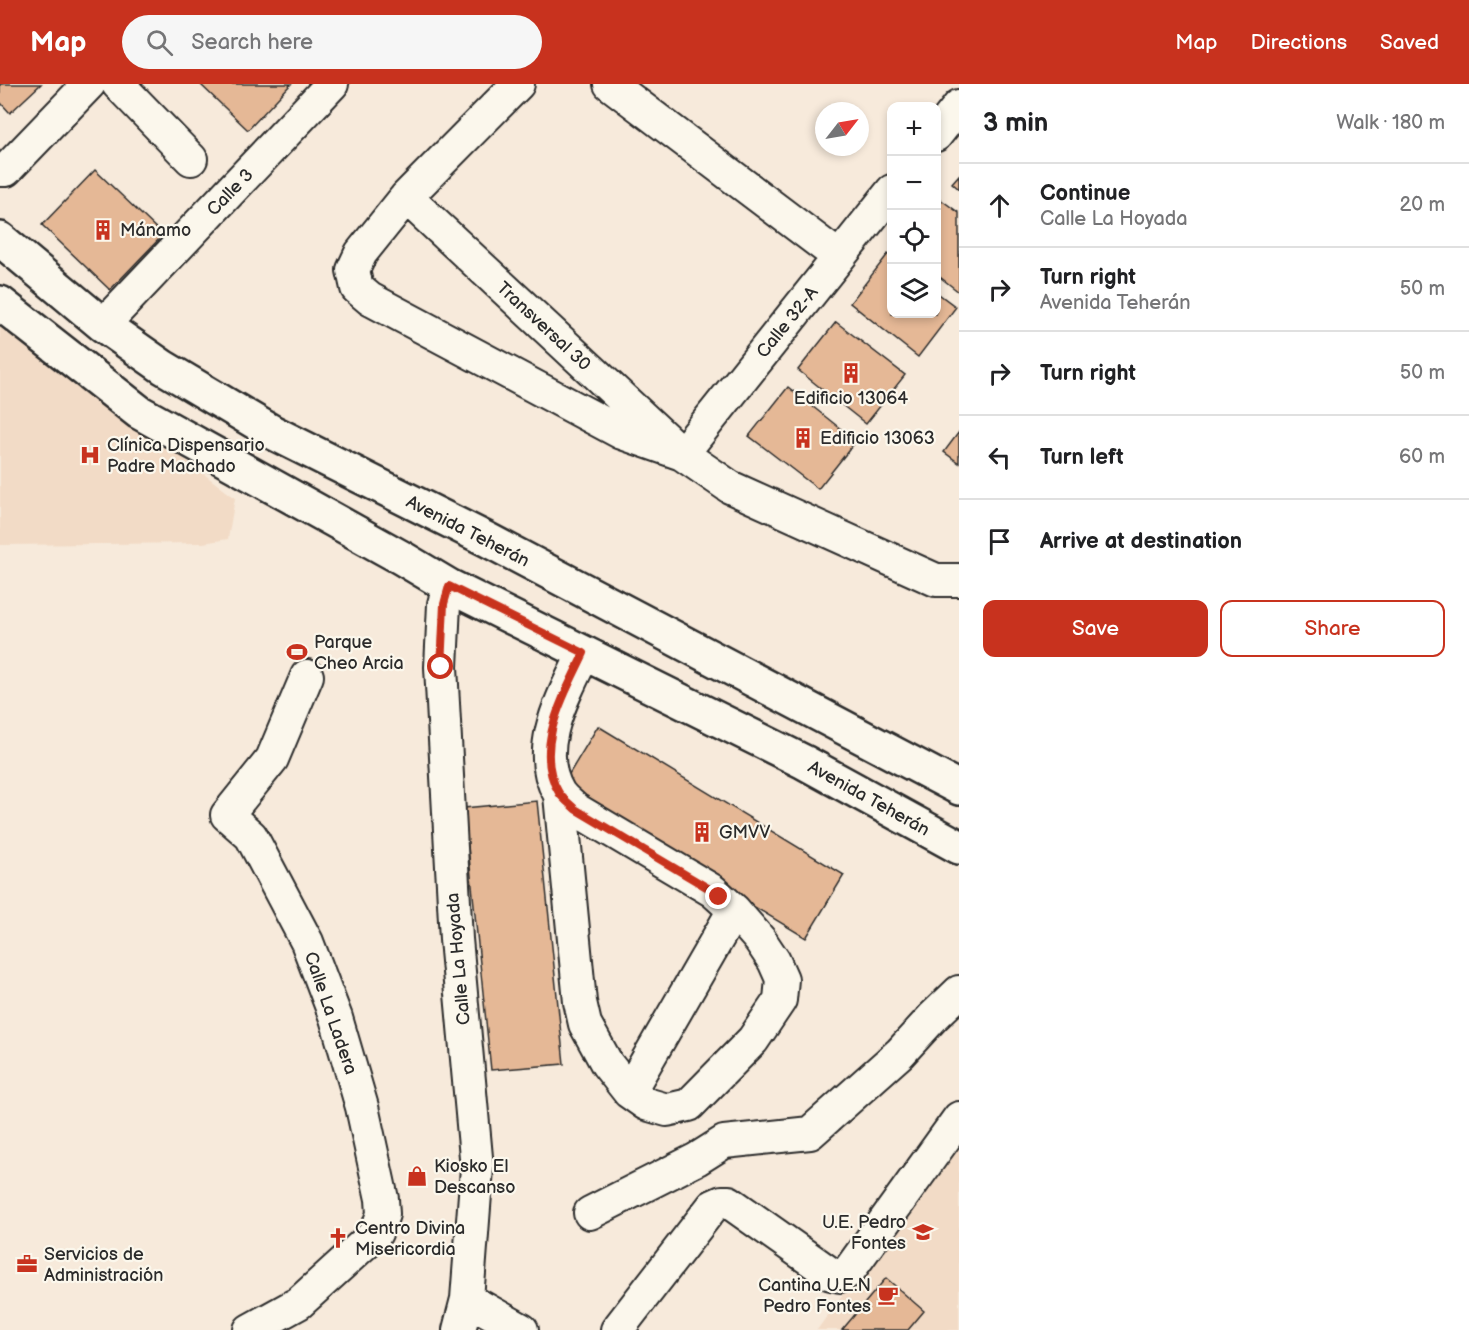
<!DOCTYPE html>
<meta charset="utf-8">
<style>
:root{--surface:#fff;--page:#f6f6f6;--text:#202124;--muted:#757577;--line:#e0e0e0;--accent:#c8321e}
body{margin:0;font-family:"Balsamiq Sans",sans-serif;background:var(--page);color:var(--text)}
.controls{position:absolute;right:18px;top:18px;display:grid;overflow:hidden;border-radius:12px;box-shadow:0 3px 9px #0003}
.controls button{width:54px;height:54px;display:grid;place-items:center;padding:0;border:0;border-bottom:2px solid var(--line);background:var(--surface);color:var(--text);font:30px sans-serif}
.compass{position:absolute;left:815px;top:18px;width:54px;height:54px;border-radius:50%;background:var(--surface);box-shadow:0 3px 9px #0003;rotate:59deg}
.stop{position:absolute;width:18px;height:18px;margin:-14px;border:4px solid #c8321e;border-radius:50%;background:#fff}
.stop.end{background:#c8321e;border-color:#fff;box-shadow:0 2px 6px #0008}
.list{margin:0;padding:0;list-style:none}
h2{display:flex;justify-content:space-between;align-items:center;height:78px;margin:0;padding:0 24px;font-size:26px}
h2 small{font-size:20px;font-weight:400;color:var(--muted)}
.list li{display:grid;grid-template-columns:39px 1fr auto;gap:18px;align-items:center;box-sizing:border-box;height:84px;padding:0 24px;border-top:2px solid var(--line)}
.list b{display:block;font-size:22px;white-space:nowrap}
.list p{margin:0;font-size:20px;white-space:nowrap;color:var(--muted)}
.list em{font-size:20px;font-style:normal;color:var(--muted)}
.actions{display:flex;gap:12px;padding:18px 24px}
.actions a{flex:1;padding:14px 0;border:2px solid var(--accent);border-radius:12px;text-align:center;font-size:21px;color:var(--accent)}
.actions .main{background:var(--accent);color:#fff}
.icon{flex:none;width:33px;height:33px;fill:none;stroke:currentColor;stroke-width:2;stroke-linecap:round;stroke-linejoin:round}
.map{position:relative;flex:none;width:959px;height:1246px;overflow:hidden}
header{display:flex;align-items:center;gap:36px;box-sizing:border-box;height:84px;padding:0 30px;background:var(--accent);color:#fff}
header strong{font-size:28px}
nav{display:flex;gap:33px;margin-inline-start:auto;font-size:21px}
.search{width:420px;height:54px;background:var(--page);display:flex;align-items:center;gap:15px;box-sizing:border-box;padding:0 21px;border-radius:33px;color:var(--muted);font-size:22px}
main{display:flex}
aside{flex:1;background:var(--surface)}
.map>svg:first-child{display:block}
</style>
<header>
<strong>Map</strong>
<div class="search"><svg class="icon" aria-label="search" viewBox="0 0 24 24"><circle cx="10" cy="10" r="6"/><path d="M15 15l6 6"/></svg>Search here</div>
<nav><a>Map</a><a>Directions</a><a>Saved</a></nav>
</header>
<main>
<div class="map">
<svg width="959" height="1246" viewBox="0 0 959 1246">
<rect width="100%" height="100%" fill="#f7eadb"/>
<filter id="ink" filterUnits="userSpaceOnUse"><feTurbulence type="fractalNoise" baseFrequency=".0167" numOctaves="2"/><feDisplacementMap in="SourceGraphic" scale="12" xChannelSelector="R" yChannelSelector="G"/><feConvolveMatrix kernelMatrix="1 2 1 2 8 2 1 2 1" color-interpolation-filters="sRGB"/></filter>
<g filter="url(#ink)">
<path fill="#f2dbc6" d="M0,233L235,414L228,455L203,459L0,461Z
M959,1049V1246H817Z"/>
<path fill="#e5b896" stroke="#2b2b2b" stroke-width="1.5" d="M0,0H41L10,29L0,18Z
M200,0H291L248,46Z
M95,86L163,151L110,206L42,141Z
M959,91V105L952,99Z
M936,112L959,129V208L936,190Z
M888,170L892,173V230H936V208L956,223L918,273L850,219Z
M836,238L905,291L866,340L798,286Z
M788,303L856,357L818,405L749,352Z
M959,348V379L944,368Z
M598,642L844,791L806,854L560,705Z
M537,717L564,980L491,986L464,724Z
M886,1194L924,1227L908,1246H842Z"/>
<g fill="none" stroke-linecap="round" stroke-linejoin="round">
<g stroke="#2b2b2b" stroke-width="36">
<path id="minor" d="M118,0L191,75
M518,0L406,113L361,169L353,186L357,204L370,215L622,349L682,370L730,403L936,496H959
M610,0L839,173
M936,51L959,22
M0,86H6L89,0
M406,113L671,360
M103,241L332,0
M682,370L892,107
M449,502L444,520L441,583L456,855L477,1084L467,1215L459,1246
M560,711L580,918L585,940L607,980L629,1008L646,1020L667,1026L689,1021L753,956L780,916L782,895L774,877L760,856L734,826L713,807L575,725C570,720 563,715 559,709C532,664 565,610 584,569
M629,1008L734,826
M590,1129L697,1075L724,1058L810,1049L900,969L933,933L959,908
M467,1215L522,1246
M250,1246L299,1219L376,1149L383,1130L382,1115L362,1023L336,934L307,858L251,752L227,731L272,675L307,592
M617,1246L713,1122L722,1118H729L831,1190L840,1192L848,1188L959,1034"/>
</g>
<g stroke="#2b2b2b" stroke-width="38">
<path id="major" d="M0,155L103,241L163,283L272,348L488,456L959,704
M0,219L139,328L402,474L449,502L804,678L959,763"/>
</g>
<use href="#minor" stroke="#fbf7ec" stroke-width="32"/>
<use href="#major" stroke="#fbf7ec" stroke-width="33"/>
</g>
</g>
<g fill="none" stroke-linecap="round" stroke-linejoin="round" filter="url(#ink)">
<path stroke="#c8321e" stroke-width="8" d="M441,583L444,520L449,502L584,569C565,610 532,664 559,709C563,715 570,720 575,725L713,807L719,813"/>
</g>
<defs>
<g id="building-bare" transform="scale(1.62)"><path d="M-4-6H4V6H1V3H-1V6H-4ZM-2.5-4.3h1.7v1.8h-1.7ZM.8-4.3h1.7v1.8H.8ZM-2.5-1h1.7V.8h-1.7ZM.8-1h1.7V.8H.8Z" fill="#c8321e" stroke="#fbf7ec" stroke-width="2.5" paint-order="stroke"/></g>
<g id="hospital-bare" transform="scale(1.62)"><path d="M-5-5h3v3.5h4V-5h3V5h-3V1.5h-4V5h-3Z" fill="#c8321e" stroke="#fbf7ec" stroke-width="2.5" paint-order="stroke"/></g>
<g id="stadium-bare" transform="scale(1.62)"><path d="M0-5a6.5 5 0 1 0 0 10a6.5 5 0 1 0 0-10ZM-3.5-1.8h7v3.6h-7Z" fill="#c8321e" stroke="#fbf7ec" stroke-width="2.5" paint-order="stroke"/></g>
<g id="shop-bare" transform="scale(1.62)"><path d="M-5-2.5h2.3a2.7 3.5 0 0 1 5.4 0H5L5.5 6h-11ZM-1.5-2.5h3a1.5 2.3 0 0 0-3 0Z" fill="#c8321e" stroke="#fbf7ec" stroke-width="2.5" paint-order="stroke"/></g>
<g id="school-bare" transform="scale(1.62)"><path d="M0-5L7-2L0 1L-7-2ZM-4 1L0 2.5L4 1V4Q0 6-4 4Z" fill="#c8321e" stroke="#fbf7ec" stroke-width="2.5" paint-order="stroke"/></g>
<g id="church-bare" transform="scale(1.62)"><path d="M-1.2-6h2.4v3.5h3.3v2.4h-3.3V6h-2.4V-.1h-3.3v-2.4h3.3Z" fill="#c8321e" stroke="#fbf7ec" stroke-width="2.5" paint-order="stroke"/></g>
<g id="office-bare" transform="scale(1.62)"><path d="M-6-3h4V-5.5h4V-3h4V5H-6ZM-1-4.5V-3h2v-1.5ZM-6 0V1H6V0Z" fill="#c8321e" stroke="#fbf7ec" stroke-width="2.5" paint-order="stroke"/></g>
<g id="cafe-bare" transform="scale(1.62)"><path d="M-5.5-4.5H6V0H3Q3 3.5 0 3.5H-2.5Q-5.5 3.5-5.5 0ZM3-3.2v2h1.7v-2ZM-6 4.5H4V6H-6Z" fill="#c8321e" stroke="#fbf7ec" stroke-width="2.5" paint-order="stroke"/></g>
</defs>
<g fill-rule="evenodd">
<use href="#building-bare" x="103" y="146"/>
<use href="#building-bare" x="851" y="289"/>
<use href="#building-bare" x="803" y="354"/>
<use href="#hospital-bare" x="90" y="371"/>
<use href="#stadium-bare" x="297" y="568"/>
<use href="#building-bare" x="702" y="748"/>
<use href="#shop-bare" x="417" y="1092"/>
<use href="#school-bare" x="923" y="1148"/>
<use href="#church-bare" x="338" y="1154"/>
<use href="#office-bare" x="27" y="1180"/>
<use href="#cafe-bare" x="888" y="1211"/>
</g>
<g text-anchor="middle" stroke-width="4.5" stroke-linejoin="round" paint-order="stroke">
<g font-size="18" fill="#2b2b2b" stroke="#fbf7ec">
<text transform="translate(230 108) rotate(-46)" y="6">Calle 3</text>
<text transform="translate(787 238) rotate(-51)" y="6">Calle 32-A</text>
<text transform="translate(544 242) rotate(43)" y="6">Transversal 30</text>
<text transform="translate(468 447) rotate(27)" y="6">Avenida Teherán</text>
<text transform="translate(869 714) rotate(29)" y="6">Avenida Teherán</text>
<text transform="translate(458 875) rotate(-95)" y="6">Calle La Hoyada</text>
<text transform="translate(331 929) rotate(71)" y="6">Calle La Ladera</text>
</g>
<g font-size="18" fill="#2b2b2b" stroke="#fbf7ec" text-anchor="start">
<text x="120" y="152">Mánamo</text>
<text x="851" y="320" text-anchor="middle">Edificio 13064</text>
<text x="820" y="360">Edificio 13063</text>
<text x="107" y="367">Clínica Dispensario<tspan x="107" dy="21">Padre Machado</tspan></text>
<text x="314" y="564">Parque<tspan x="314" dy="21">Cheo Arcia</tspan></text>
<text x="719" y="754">GMVV</text>
<text x="434" y="1088">Kiosko El<tspan x="434" dy="21">Descanso</tspan></text>
<text x="906" y="1144" text-anchor="end">U.E. Pedro<tspan x="906" dy="21">Fontes</tspan></text>
<text x="355" y="1150">Centro Divina<tspan x="355" dy="21">Misericordia</tspan></text>
<text x="44" y="1176">Servicios de<tspan x="44" dy="21">Administración</tspan></text>
<text x="871" y="1207" text-anchor="end">Cantina U.E.N<tspan x="871" dy="21">Pedro Fontes</tspan></text>
</g>
</g>
</svg>
<div class="controls">
<button>+</button>
<button>−</button>
<button><svg class="icon" aria-label="locate" viewBox="0 0 24 24"><circle cx="12" cy="12" r="6"/><path d="M12 2v4M12 18v4M2 12h4M18 12h4"/></svg></button>
<button><svg class="icon" aria-label="layers" viewBox="0 0 24 24"><path d="M12 4l9 5-9 5-9-5zM3 14l9 5 9-5"/></svg></button>
</div>
<svg class="compass" viewBox="-18 -18 36 36"><path d="M0-13l5 13h-10z" fill="#e53935"/><path d="M0 13l5-13h-10z" fill="#757577"/></svg>
<div class="stop" style="left:441px;top:583px"></div>
<div class="stop end" style="left:719px;top:813px"></div>
</div>
<aside>
<h2>3 min<small>Walk · 180 m</small></h2>
<ul class="list">
<li><svg class="icon" aria-label="ahead" viewBox="0 0 24 24"><path d="M12 20V5M6 11l6-6 6 6"/></svg><div><b>Continue</b><p>Calle La Hoyada</p></div><em>20 m</em></li>
<li><svg class="icon" aria-label="right" viewBox="0 0 24 24"><path d="M7 20v-9h11M14 6l5 5-5 5"/></svg><div><b>Turn right</b><p>Avenida Teherán</p></div><em>50 m</em></li>
<li><svg class="icon" aria-label="right" viewBox="0 0 24 24"><path d="M7 20v-9h11M14 6l5 5-5 5"/></svg><div><b>Turn right</b></div><em>50 m</em></li>
<li><svg class="icon" aria-label="left" viewBox="0 0 24 24"><path d="M17 20v-9H6M10 6l-5 5 5 5"/></svg><div><b>Turn left</b></div><em>60 m</em></li>
<li><svg class="icon" aria-label="arrive" viewBox="0 0 24 24"><path d="M6 21V4h12l-3 4 3 4H6"/></svg><div><b>Arrive at destination</b></div></li>
</ul>
<div class="actions"><a class="main">Save</a><a>Share</a></div>
</aside>
</main>
